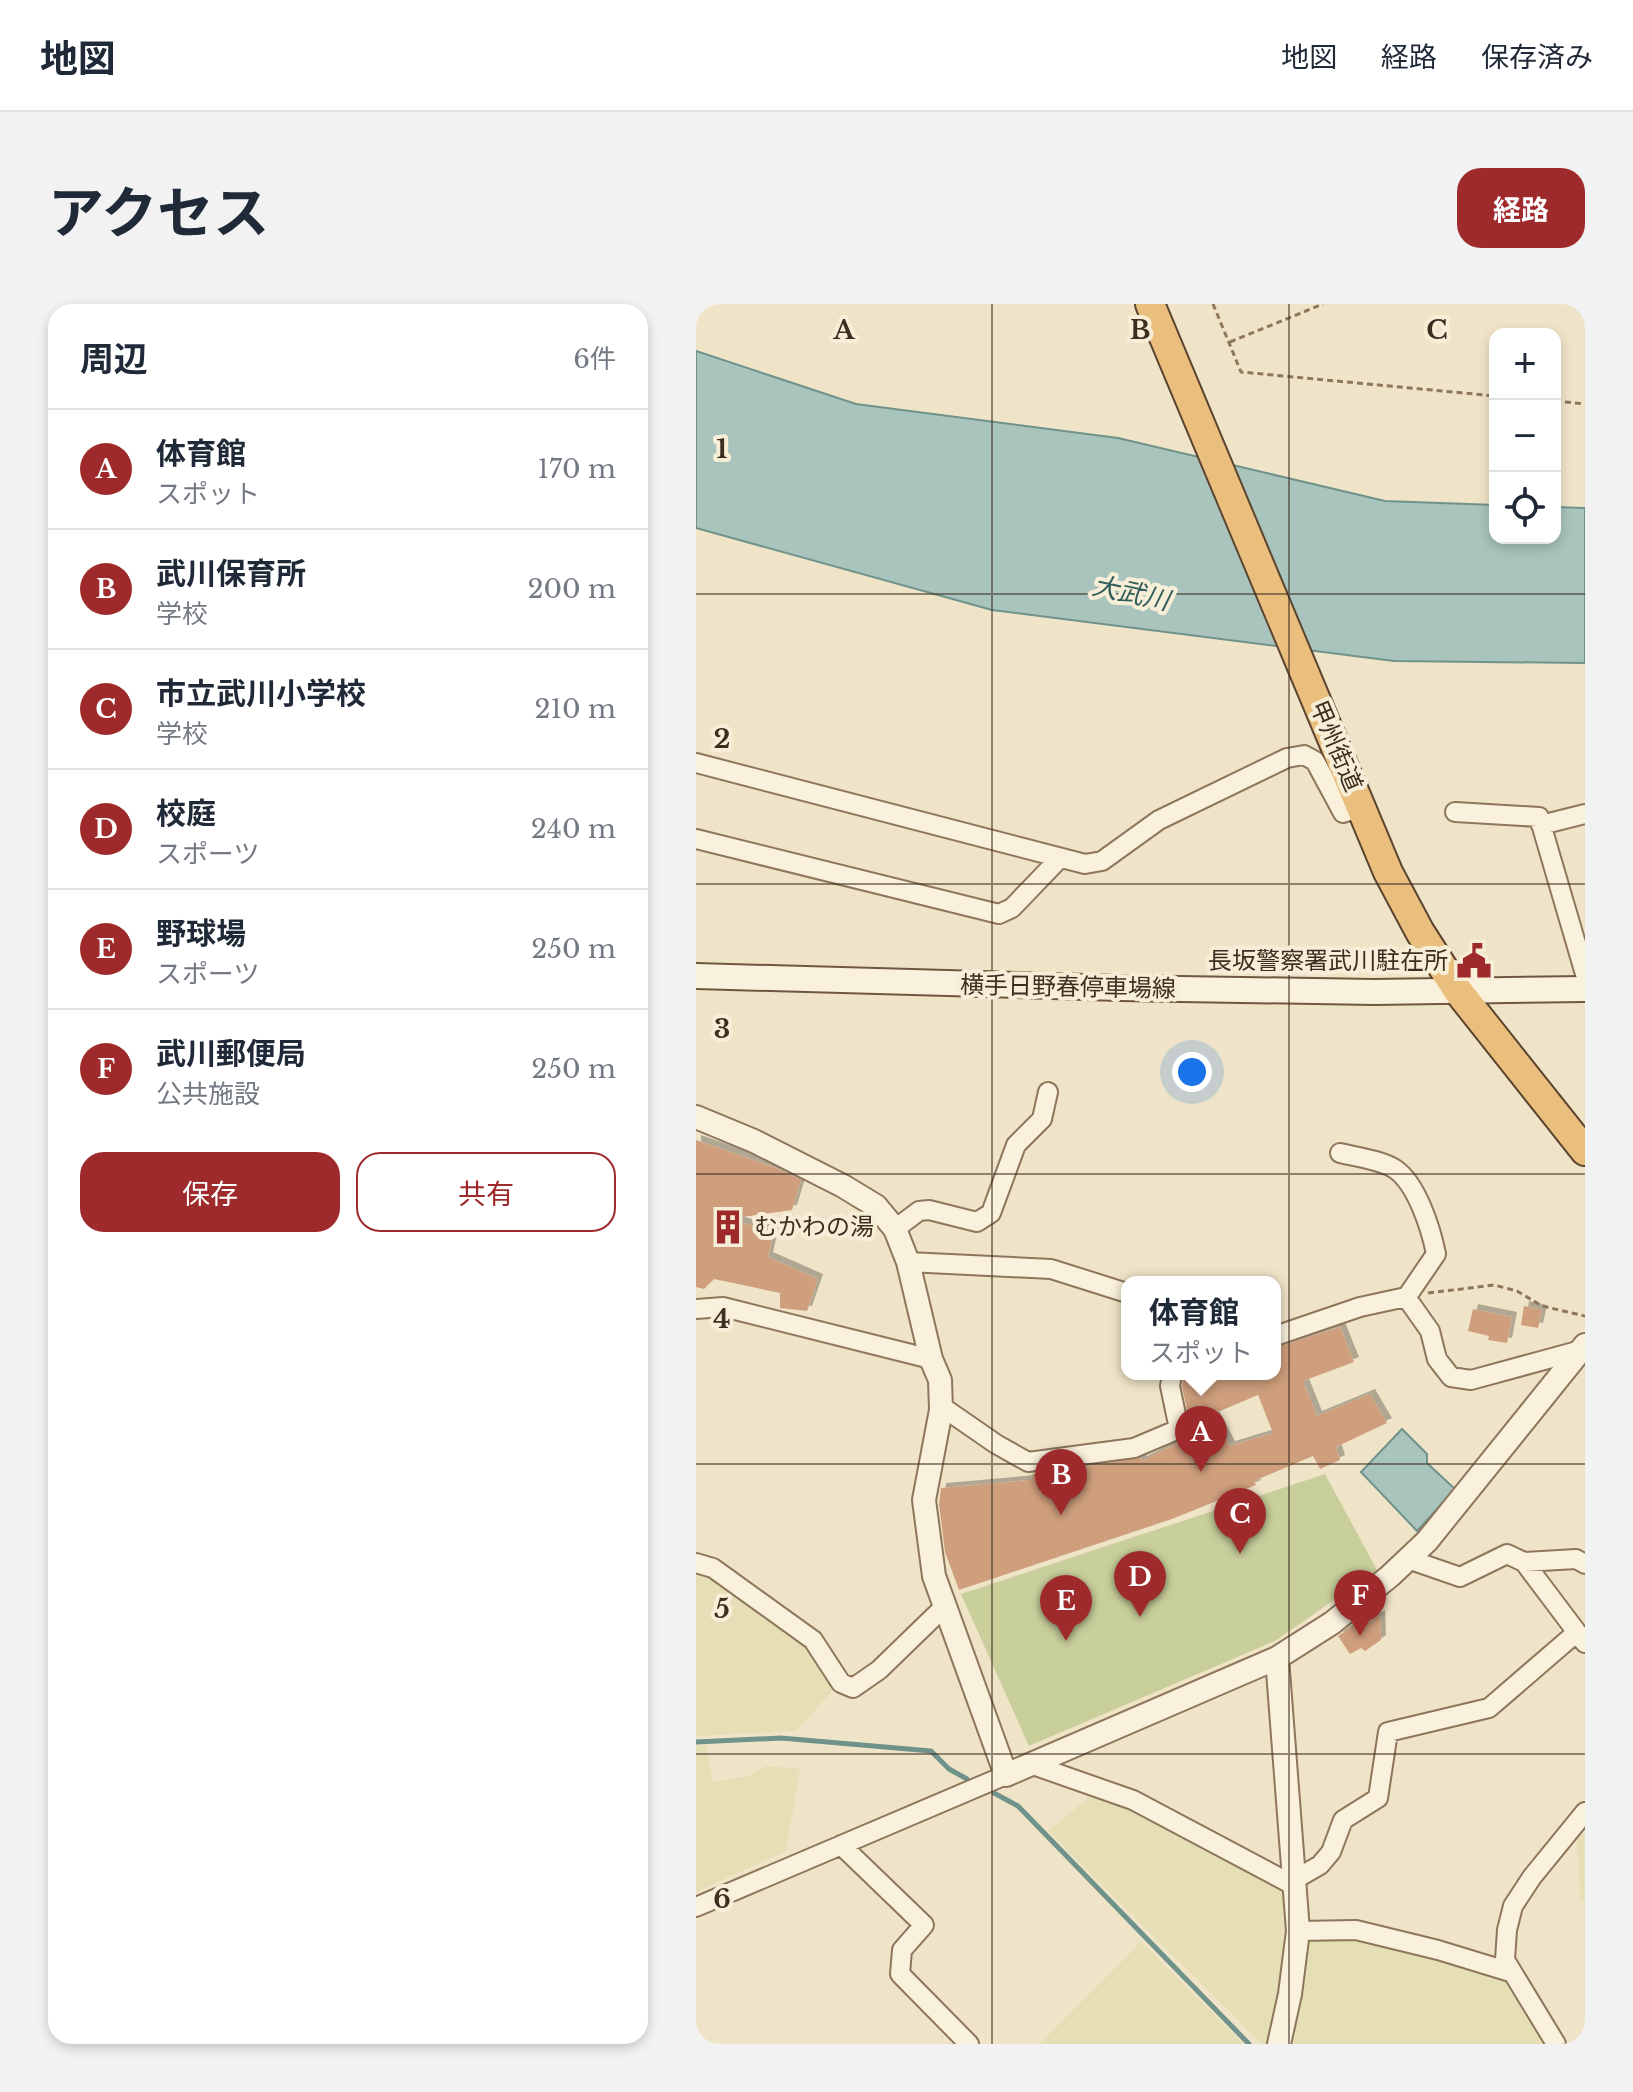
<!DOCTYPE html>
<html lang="ja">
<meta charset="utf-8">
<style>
:root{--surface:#fff;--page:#f2f2f3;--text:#1f2937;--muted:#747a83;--line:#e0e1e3;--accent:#9e2a2b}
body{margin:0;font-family:"Libre Baskerville","Noto Sans JP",serif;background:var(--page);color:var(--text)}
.controls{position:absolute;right:24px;top:24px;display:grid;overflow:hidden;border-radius:16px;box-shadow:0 4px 12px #0003}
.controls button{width:72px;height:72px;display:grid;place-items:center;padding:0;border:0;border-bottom:2px solid var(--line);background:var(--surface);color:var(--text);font:40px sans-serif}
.you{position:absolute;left:496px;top:768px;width:28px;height:28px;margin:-20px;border:6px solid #fff;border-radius:50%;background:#1a73e8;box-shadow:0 0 0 12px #1a73e833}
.badge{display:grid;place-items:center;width:52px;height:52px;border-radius:50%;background:var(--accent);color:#fff;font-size:26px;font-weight:700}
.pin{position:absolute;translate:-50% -66px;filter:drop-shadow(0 2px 4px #0008)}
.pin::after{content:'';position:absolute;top:42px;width:28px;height:24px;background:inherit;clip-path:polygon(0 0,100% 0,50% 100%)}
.popup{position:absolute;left:425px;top:972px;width:160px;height:104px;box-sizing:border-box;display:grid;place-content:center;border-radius:16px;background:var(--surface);filter:drop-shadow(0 2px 6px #0005);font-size:26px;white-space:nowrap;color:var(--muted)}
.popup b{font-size:30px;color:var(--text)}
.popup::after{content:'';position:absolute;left:50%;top:100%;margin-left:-16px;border:16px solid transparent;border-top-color:var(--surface)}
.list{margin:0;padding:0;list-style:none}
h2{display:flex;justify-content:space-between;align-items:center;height:104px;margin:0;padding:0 32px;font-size:34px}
h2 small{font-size:26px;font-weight:400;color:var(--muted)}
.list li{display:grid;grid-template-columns:52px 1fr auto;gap:24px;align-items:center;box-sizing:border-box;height:120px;padding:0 32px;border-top:2px solid var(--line)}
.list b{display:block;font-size:30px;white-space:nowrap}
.list p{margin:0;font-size:26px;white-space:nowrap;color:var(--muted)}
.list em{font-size:26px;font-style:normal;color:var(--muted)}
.actions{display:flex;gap:16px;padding:24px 32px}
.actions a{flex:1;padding:18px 0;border:2px solid var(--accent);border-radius:24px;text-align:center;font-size:28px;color:var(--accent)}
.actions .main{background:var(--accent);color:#fff}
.icon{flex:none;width:44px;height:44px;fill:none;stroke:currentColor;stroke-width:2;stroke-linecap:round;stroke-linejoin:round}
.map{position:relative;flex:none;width:889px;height:1740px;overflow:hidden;border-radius:24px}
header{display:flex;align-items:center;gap:48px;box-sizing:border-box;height:112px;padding:0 40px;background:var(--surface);border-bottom:2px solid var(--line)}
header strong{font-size:38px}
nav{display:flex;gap:44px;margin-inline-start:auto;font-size:28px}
.intro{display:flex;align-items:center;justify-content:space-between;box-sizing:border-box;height:192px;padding:0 48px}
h1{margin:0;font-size:56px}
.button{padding:20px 36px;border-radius:24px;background:var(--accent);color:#fff;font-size:28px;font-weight:700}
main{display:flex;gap:48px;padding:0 48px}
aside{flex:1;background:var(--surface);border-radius:24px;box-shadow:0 4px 12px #0003}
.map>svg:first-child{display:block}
</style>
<header>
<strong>地図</strong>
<nav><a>地図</a><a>経路</a><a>保存済み</a></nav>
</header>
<div class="intro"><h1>アクセス</h1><a class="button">経路</a></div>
<main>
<aside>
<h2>周辺<small>6件</small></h2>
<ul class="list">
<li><span class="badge">A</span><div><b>体育館</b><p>スポット</p></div><em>170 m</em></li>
<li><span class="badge">B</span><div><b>武川保育所</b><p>学校</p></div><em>200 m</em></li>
<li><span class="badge">C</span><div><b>市立武川小学校</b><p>学校</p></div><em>210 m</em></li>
<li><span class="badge">D</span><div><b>校庭</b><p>スポーツ</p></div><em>240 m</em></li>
<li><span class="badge">E</span><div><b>野球場</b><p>スポーツ</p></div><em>250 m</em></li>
<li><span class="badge">F</span><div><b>武川郵便局</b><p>公共施設</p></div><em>250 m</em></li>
</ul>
<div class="actions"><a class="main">保存</a><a>共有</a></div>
</aside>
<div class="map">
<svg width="889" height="1740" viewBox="0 0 889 1740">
<defs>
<filter id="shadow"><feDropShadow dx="5" dy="-5" stdDeviation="0" flood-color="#0004"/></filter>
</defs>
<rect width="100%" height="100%" fill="#f0e4c8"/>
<path fill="#e6deb5" d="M0,1264L8,1266L108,1336L140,1383L100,1427L0,1432Z
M0,1441H10L17,1478L52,1472L71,1462L104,1465L90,1547L0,1588Z
M396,1491L424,1497L585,1584L590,1590L584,1691L571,1740H566L352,1527Z
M880,1530H889V1597L885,1598Z
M612,1633H658L744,1653L809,1674L850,1740H593Z
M445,1638L548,1740H343Z"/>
<path fill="#c9cf9b" d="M629,1170L681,1266L579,1337L333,1442L265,1290Z"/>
<path fill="#a9c4bc" stroke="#6f938a" stroke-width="2" d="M0,47L160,100L422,134L689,197L799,201V234H859V203L889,204V359L698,357L296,306L0,224Z
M706,1125L731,1150V1159L759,1185L721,1227L665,1168Z"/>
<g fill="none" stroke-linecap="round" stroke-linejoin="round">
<path stroke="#6f938a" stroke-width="5" d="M0,1438L85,1434L235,1447L253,1465L271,1475
M298,1489L322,1502L553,1740"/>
</g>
<path fill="#cf9f7d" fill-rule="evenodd" filter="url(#shadow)" d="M0,836L80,864L105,876L96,906L32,915L78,927L72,953L122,975L111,1007L84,1004V989L18,975L8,985L0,983Z
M828,1002L846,1006L842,1024L825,1021Z
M777,1005L816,1013L811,1039L792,1036L793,1032L772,1027Z
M644,1023L658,1058L607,1077L621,1112L674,1090L691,1119L640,1143L644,1156L624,1165L617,1152L558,1177L560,1181L476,1215L263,1286L249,1248L243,1200L245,1184L335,1176L337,1170L445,1154L446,1157L500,1130L493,1116L486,1082L488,1071L579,1070V1044ZM562,1091L577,1129L534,1142L517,1110Z
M684,1311L685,1336L669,1347L665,1344L654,1350L642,1332L664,1317L666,1322Z"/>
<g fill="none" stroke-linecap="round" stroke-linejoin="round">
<g stroke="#8d765c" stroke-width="22">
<path id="minor" d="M0,459L389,560L406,557L463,516L591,454L608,451L619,457L647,509L665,503
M759,508L843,513L889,670
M845,521L889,510
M0,535L303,610L316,604L364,554
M644,849C661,853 685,856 699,865C721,880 735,925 740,950L712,991
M199,925L223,907L233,906L281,918L295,909L320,841L346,815L352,788
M212,958L355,965L431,989
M0,1005L27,1003L235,1055
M579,1032L664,1003L710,993L734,1027L741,1055L755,1073L775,1076L885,1046
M245,1102L300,1140L332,1158L438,1144L483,1125L474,1082L476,1070
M712,1255L764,1273L811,1250L828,1258L880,1255L889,1260
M828,1258L889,1339
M0,1259L17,1264L117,1336L145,1379L157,1384L183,1366L249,1302
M337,1461L437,1496L599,1582
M145,1541L228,1621L206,1646L204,1670L273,1740
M598,1576L624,1561L635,1548L647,1516L682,1494L692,1428L793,1404L880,1329
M0,1603L310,1471
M602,1627L660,1626L742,1646L814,1668
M860,1740L809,1656L811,1626L817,1602L836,1573L889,1508"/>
</g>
<g stroke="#8d765c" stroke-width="26">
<path id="tertiary" d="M0,813L58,837L147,882L180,902L199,925L212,958L235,1055L244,1076L245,1106L228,1196L238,1272L310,1471L581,1354L636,1319L694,1272L731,1237L889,1041
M581,1354L602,1627L594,1690L583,1740"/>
</g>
<g stroke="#6f573f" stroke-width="28">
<path id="secondary" d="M0,672L424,684L678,688L889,685"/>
</g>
<g stroke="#5b4430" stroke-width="32">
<path id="trunk" d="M454,0L692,568L724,628L762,687L889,847"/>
</g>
<path stroke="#8d765c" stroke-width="3" stroke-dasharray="6 4" stroke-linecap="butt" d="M517,0L545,68L799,92
M534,38L627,0
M859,97L889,100
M732,989L798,981L821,987L846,1002L889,1012"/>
<use href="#minor" stroke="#faf1dc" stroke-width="18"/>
<use href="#tertiary" stroke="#faf1dc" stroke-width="22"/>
<use href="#secondary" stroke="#faf1dc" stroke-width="24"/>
<use href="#trunk" stroke="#eabe7c" stroke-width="28"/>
</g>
<path fill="none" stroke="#3d2e20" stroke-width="2" stroke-opacity="0.55" d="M296,0V1740M593,0V1740M0,290H889M0,580H889M0,870H889M0,1160H889M0,1450H889"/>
<defs>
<g id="civic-bare" transform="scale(2.76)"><path d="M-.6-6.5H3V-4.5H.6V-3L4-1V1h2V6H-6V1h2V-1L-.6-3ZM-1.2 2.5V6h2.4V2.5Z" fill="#9e2a2b" stroke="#f7eed8" stroke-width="2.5" paint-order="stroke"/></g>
<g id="building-bare" transform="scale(2.76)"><path d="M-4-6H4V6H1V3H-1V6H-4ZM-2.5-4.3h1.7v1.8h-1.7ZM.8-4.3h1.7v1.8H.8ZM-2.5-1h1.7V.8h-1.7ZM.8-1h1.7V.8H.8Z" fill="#9e2a2b" stroke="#f7eed8" stroke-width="2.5" paint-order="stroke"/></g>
</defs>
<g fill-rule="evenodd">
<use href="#civic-bare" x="778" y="657"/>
<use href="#building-bare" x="32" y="923"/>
</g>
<g text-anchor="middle" stroke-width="8" stroke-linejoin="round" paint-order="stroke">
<g font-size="24" fill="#3d2e20" stroke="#f7eed8">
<text transform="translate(640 442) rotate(67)" y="8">甲州街道</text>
<text transform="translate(372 683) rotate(1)" y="8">横手日野春停車場線</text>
</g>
<g font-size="24" fill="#3d2e20" stroke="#f7eed8" text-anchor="end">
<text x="752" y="665">長坂警察署武川駐在所</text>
<text x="58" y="931" text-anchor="start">むかわの湯</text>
</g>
<g font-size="26" font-style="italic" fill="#2f5d5a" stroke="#f7eed8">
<text transform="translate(435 289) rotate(12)" y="9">大武川</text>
</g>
</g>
<g font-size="26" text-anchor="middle" font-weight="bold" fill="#3d2e20" stroke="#f7eed8" stroke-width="8" stroke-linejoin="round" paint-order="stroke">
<text x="148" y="35">A</text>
<text x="444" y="35">B</text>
<text x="741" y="35">C</text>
<text x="26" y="154">1</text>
<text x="26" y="444">2</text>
<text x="26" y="734">3</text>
<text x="26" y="1024">4</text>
<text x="26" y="1314">5</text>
<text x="26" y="1604">6</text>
</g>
</svg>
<div class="controls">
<button>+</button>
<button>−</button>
<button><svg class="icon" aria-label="locate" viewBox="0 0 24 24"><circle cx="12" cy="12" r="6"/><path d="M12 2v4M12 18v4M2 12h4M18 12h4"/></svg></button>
</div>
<div class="you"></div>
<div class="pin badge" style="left:505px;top:1168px">A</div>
<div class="popup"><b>体育館</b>スポット</div>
<div class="pin badge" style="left:365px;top:1211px">B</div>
<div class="pin badge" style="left:544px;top:1250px">C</div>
<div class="pin badge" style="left:444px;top:1313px">D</div>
<div class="pin badge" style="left:370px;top:1337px">E</div>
<div class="pin badge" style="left:664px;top:1332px">F</div>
</div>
</main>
